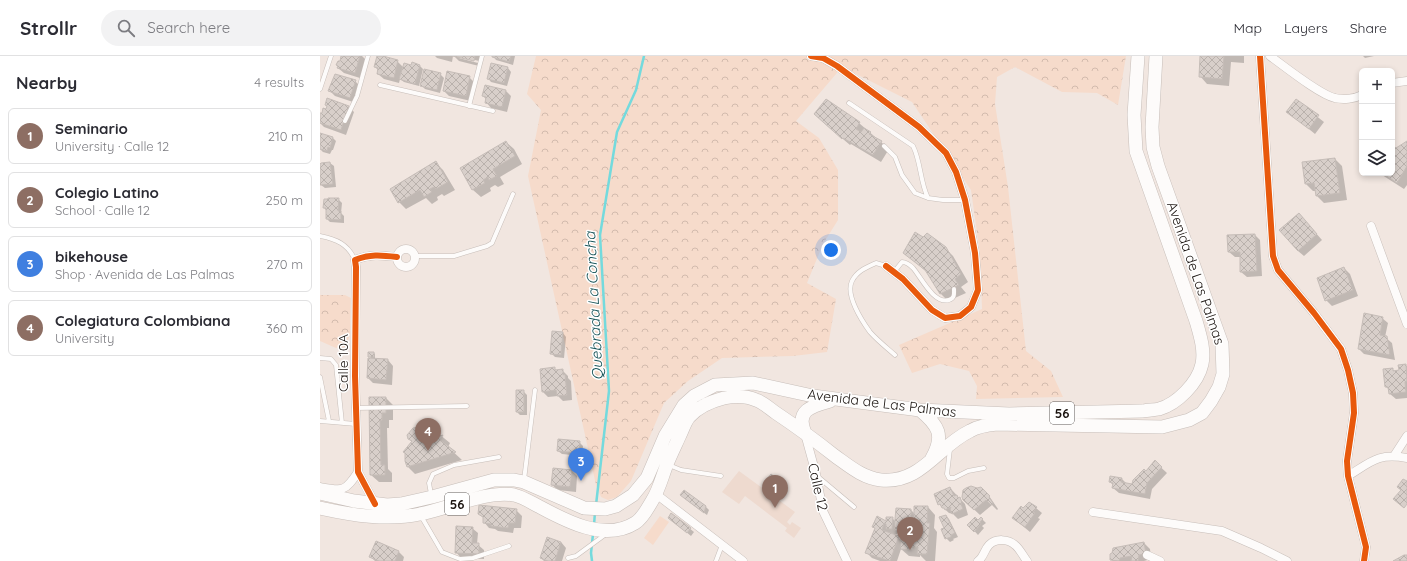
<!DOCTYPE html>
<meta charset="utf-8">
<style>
:root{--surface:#fff;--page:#f2f2f3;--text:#2b2b33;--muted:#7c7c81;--line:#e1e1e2;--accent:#0b8043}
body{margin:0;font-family:Quicksand,sans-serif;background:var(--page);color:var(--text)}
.controls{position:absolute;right:12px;top:12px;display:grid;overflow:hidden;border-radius:6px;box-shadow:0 2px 6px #0003}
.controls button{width:36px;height:36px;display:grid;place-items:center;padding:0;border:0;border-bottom:1px solid var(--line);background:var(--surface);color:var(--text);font:20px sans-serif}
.you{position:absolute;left:511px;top:194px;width:14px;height:14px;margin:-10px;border:3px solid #fff;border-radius:50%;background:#1a73e8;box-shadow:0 0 0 6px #1a73e833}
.badge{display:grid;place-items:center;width:26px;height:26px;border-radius:50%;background:var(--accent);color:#fff;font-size:13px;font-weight:700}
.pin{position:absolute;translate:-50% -33px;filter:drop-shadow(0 1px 2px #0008)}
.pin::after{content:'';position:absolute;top:21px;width:14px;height:12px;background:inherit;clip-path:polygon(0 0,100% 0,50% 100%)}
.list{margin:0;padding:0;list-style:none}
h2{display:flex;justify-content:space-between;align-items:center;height:52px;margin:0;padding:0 16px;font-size:17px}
h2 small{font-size:13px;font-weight:400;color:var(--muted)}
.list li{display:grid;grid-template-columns:26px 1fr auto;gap:12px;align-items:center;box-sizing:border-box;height:56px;margin:0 8px 8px;padding:0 8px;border:1px solid var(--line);border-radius:6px}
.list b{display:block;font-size:15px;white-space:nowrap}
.list p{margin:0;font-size:13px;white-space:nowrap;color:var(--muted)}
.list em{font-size:13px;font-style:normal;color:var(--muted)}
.icon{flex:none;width:22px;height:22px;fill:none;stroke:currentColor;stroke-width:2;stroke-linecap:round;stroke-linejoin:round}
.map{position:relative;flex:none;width:1087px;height:505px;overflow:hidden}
header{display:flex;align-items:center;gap:24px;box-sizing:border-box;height:56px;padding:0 20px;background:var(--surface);border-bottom:1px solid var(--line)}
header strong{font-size:19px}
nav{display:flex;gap:22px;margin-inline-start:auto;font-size:14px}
.search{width:280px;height:36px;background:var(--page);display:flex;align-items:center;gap:10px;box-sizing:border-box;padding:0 14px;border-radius:22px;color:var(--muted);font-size:15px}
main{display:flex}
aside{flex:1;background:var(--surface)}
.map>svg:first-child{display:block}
</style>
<header>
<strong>Strollr</strong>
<div class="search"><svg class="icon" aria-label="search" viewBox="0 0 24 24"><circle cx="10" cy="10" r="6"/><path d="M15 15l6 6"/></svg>Search here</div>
<nav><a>Map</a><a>Layers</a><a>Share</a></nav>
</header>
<main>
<aside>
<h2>Nearby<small>4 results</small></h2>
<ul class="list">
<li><span class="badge" style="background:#8d6e63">1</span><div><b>Seminario</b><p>University · Calle 12</p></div><em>210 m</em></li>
<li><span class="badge" style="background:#8d6e63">2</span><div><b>Colegio Latino</b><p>School · Calle 12</p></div><em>250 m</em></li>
<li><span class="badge" style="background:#3f7fe0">3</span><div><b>bikehouse</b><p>Shop · Avenida de Las Palmas</p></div><em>270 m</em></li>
<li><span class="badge" style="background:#8d6e63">4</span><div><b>Colegiatura Colombiana</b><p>University</p></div><em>360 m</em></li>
</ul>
</aside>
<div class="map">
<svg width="1087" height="505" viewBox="0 0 1087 505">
<defs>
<pattern id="forest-crowns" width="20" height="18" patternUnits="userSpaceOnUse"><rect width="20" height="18" fill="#f6dbcb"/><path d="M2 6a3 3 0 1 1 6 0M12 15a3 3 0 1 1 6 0" fill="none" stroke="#d2bbad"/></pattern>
<pattern id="building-cross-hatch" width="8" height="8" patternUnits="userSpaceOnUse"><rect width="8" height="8" fill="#d8cfca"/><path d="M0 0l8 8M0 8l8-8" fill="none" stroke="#b9b1ac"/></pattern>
</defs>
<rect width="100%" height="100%" fill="#f1e6e0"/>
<path fill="#eedacf" d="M419,415L475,456L467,466L470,469L472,466L481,472L474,482L465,475L467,472L425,440L419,448L402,436Z"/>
<path fill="url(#forest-crowns)" d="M216,0H806L798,49L777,37L742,36L695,11L677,21L675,48L688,131L706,295L731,315L743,341L656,343L657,330L649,315L620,308L592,317L579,289L662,253L660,198L651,134L592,46L522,11L476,65L499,82L518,114V164L503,188L487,227L516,243L507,296L473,300L402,302L368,325L344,347L311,425L297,441L288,444L281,441L276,429L208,120L221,54L207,38Z
M0,239H25L31,242L30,279L25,291L16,292L0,285Z"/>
<path fill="#f6dbcb" d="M340,460L349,466L333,489L324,482Z"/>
<path fill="#0003" fill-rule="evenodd" d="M22,0H42L46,4L40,22L24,17L18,12Z
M58,0H64L66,2L77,5L83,11L100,10L103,13L99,30L84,26L80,23L79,27L64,23L58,18L59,15L55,11Z
M115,0H133L132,6L117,2Z
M134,0H161L159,10L139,5ZM139,0L159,5L158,7L139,2Z
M173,0H195L193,9L176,4Z
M881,0H924V7L911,6L909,30L887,28L880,20Z
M1043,0H1054L1045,2Z
M188,12L191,16L187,30L171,26L168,22Z
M120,18L124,22L120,37L105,33L101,29Z
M149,21L155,27L151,45L129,40L124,35Z
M35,25L41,31L36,47L15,40L10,35Z
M186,35L191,40L187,56L171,52L166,46V43L163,40Z
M8,43L29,51L34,56L26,79L4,71L0,67V60L7,55Z
M976,44L1004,66L995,78L968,56Z
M503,66L539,67L569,93L561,106L531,88L530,89Z
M0,78L13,82L16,85L13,94H12L10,98L3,96L0,93Z
M186,86L194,93L202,108L180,121L184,128L178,131L175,129L170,132L171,135L161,141L153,134L141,113Z
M1087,86V129L1084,133L1059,117H1072V91L1076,93Z
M1015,103L1022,110L1027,144L1004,147L997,140L996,135H993L986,128Z
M10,107L14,110L16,131L5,132L1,129L0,109Z
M116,107L123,114L135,134L124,140L122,138L117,141L118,144L112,148L106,142L86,153L79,146Z
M18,143L22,147L21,157L24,160V167L10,166L7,163V155L4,152Z
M979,158L1002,184L984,200L978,195Z
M935,179L940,184L942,220L927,221L921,216V201H915L909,196Z
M625,192L633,200L648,226L641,231L646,237L628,245L620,237L608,217L584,197Z
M1024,212L1030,218L1038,240L1012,250L1006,244Z
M1062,262L1068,267L1065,281L1072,287L1075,304L1044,298L1039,293Z
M243,277L246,281L244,302L235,301L231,297Z
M54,297L55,298V304H68L73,310L72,329L53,327L48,322L52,303L49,300Z
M1079,310H1087V342L1076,343L1070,338V334L1066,331L1072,313L1075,315H1080Z
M234,312L237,315L242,314L248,320V322L251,325L252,344L243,345L238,340L228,341L223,336Z
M203,335L207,339V359H200L197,356Z
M50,342H66L73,349V364H69V372H67L68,413L72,417V426H59L51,419Z
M119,378L130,387L128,391L142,404L95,418L87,410L92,386L89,383Z
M259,386L263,390L262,400L242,398L238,395Z
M835,406L847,417L832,433L830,443L799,437L793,432V429L790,426L802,423L807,428L813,429Z
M252,415L257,420L256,436L238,434L232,429Z
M451,419L457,424L452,430L446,425Z
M630,432L645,448L648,459L638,463L633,458L629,457L619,448Z
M657,433L667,437L678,453L677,454L672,449L660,459L644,444Z
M365,443L385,450L389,454L387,459Z
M608,451L615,459L614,472L617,476L615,505H606L600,499V501L589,500L581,493L577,505H560L552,502L547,497L556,472L557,462L567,466L572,462L576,466L591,454L595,458ZM577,476L582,481V485L578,481L572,478H577Z
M716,452L722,457L718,462L720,463L710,476L693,462L704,453Z
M196,454L202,460L201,472H194L193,477L178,475L175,473L169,472L164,466V462L159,458Z
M352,458L374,476L371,480L349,462Z
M626,460L629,463L638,481L633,483L634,484L630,486L626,482L625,472Z
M661,462L666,467L662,470L664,472L658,479L649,469L658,466Z
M152,472L158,477L157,488L164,494V503L141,502L136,496Z
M241,486L246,492L242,505H224L221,502Z
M824,487L830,493L831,503L824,505H793L791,503Z
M79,496L84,501L83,505H55L50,500Z"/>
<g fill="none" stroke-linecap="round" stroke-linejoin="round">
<path stroke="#74dadd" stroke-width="2.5" d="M276,449L289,335L280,179L297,76L316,34L324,0
M274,469L275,456
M272,505L271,497L273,478"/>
</g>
<path fill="url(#building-cross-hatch)" stroke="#c6bdb8" d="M21,0H40L35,17L17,12L18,10L16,9L18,5H20Z
M57,0H63L78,4L74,22L57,18L58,12L54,11Z
M133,0H155L154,5Z
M172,0H191L189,6L172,1Z
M880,0H904L902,23L879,21Z
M92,6L100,9L95,28L79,23L84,7L91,9Z
M171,7L188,11L184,27L167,23Z
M104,13L121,17L117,34L100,30Z
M127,15L150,20L146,40L123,35Z
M15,18L36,24L30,42L8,35Z
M165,29L186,34L182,51L165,47L166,41L162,40Z
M7,42L29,50L21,74L0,67V57H2L3,52L6,53L7,50L5,49Z
M506,43L540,66L536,73L541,76L544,72L551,76L549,78L562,85L553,99L523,82L522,83L494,58Z
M976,43L999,59L989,73L966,56Z
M0,77L13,81L10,92L8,91L7,95L0,93Z
M186,85L195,100L173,113L177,120L169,124L168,121L163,124L165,127L152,134L140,112Z
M1087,85V110L1077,127L1062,117H1072V89L1076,92Z
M1015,102L1020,137L996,140L994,127L985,128L982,106Z
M116,105L128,126L116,133L114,131L110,133L112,136L104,141L100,134L78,147L70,133Z
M10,106L13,128L0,129V108L1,107Z
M8,142H19L18,155H21V164L6,163V152H3L4,143H8Z
M979,157L997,178L978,195L959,174Z
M595,176L603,181L607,177L626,191L641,218L635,223L639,229L620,238L605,214L583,197Z
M935,178L937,215L920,216V196H908L907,179Z
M1024,211L1033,234L1005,245L997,222Z
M1044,257L1063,261L1060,279L1067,280L1070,299L1038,293Z
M232,275L243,276L241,299L230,298Z
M48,296H54V301H48Z
M48,302L68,303L66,324L47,322Z
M1086,308L1087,325L1085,326L1086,336L1069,338L1068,331H1065L1063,313L1073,312V315L1079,314L1078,309Z
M235,311V314L243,313V319L245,318L247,339L237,340L236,334L222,336L220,313Z
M196,334H204V356H196Z
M49,341H66V357H62V364L60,365L61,409H65V419H50Z
M100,371L108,373L112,378L119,377L120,380L123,379L120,384L136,396L87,411L85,405V397L83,396L92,385L88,383L87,379L93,372Z
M238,383L260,385L259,397L237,395Z
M835,404L842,411L827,427L825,438L792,432L793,427L789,426L790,420L802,422L801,426L812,428L813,424L824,413L826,415Z
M233,412L252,414L250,431L231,429Z
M451,418L456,422L450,429L445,425Z
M1083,423L1087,425V448L1084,452L1073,443L1081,434L1077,431Z
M651,430L657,432L661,431L670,440L669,441L673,447L671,449L666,444L654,454L643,444L642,441L643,434L646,432Z
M630,431L634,440L637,439L638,442L640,441L642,447L638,449L641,448L643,453L632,458L630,453L631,451L625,454L624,452H622L620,448L618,449L614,438Z
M364,434L386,450L384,457L360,439Z
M709,446L717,451L713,456L715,457L705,471L692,462L701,450L703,452Z
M159,449L197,453L195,467H189L188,472L171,470V468L163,467V461L158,458Z
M594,450H608L607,467H610L607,498H597L598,491H593V494L580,493L582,475L574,474L576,452L591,453V460H594Z
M351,457L371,472L367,477L348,462Z
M626,459L635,477L631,479V481L625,483L621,473L624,472L619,461Z
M557,460L566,465V461H573L572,473H566V468L564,467L562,474L579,480L570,505L545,497L555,472L552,471Z
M655,461L658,464L661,461L663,463L660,466L661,468L654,476L647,469Z
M136,470L153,471L152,487H159V498L135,497Z
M227,481L241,486L235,505H228L220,502Z
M56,485L79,495L75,505H59L49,501Z
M824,486L826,498L819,499L818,505H811L812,500L800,502L799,505L790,504V498L792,497L793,492Z
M1084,499H1087V505H1073Z"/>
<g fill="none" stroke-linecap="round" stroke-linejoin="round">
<g stroke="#c7beb9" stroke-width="5">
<path id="service" d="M60,29L173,55
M0,33L11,0
M529,47L593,90C601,106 600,126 608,142L623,144H645
M149,50L162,0
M25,65L37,40L48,0
M564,90L575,101L582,119L595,137L608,142
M0,180C16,183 28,188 35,204
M95,200H134L167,190L172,187L193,138
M566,210L556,207C547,211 537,215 532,225C525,239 542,265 550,276C557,284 567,292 575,299
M574,216L582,206C587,206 590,209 593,212C601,221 614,249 629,244C635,242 634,238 634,233
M0,302L11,303L16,309L22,367
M0,321L9,365
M36,352L147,350
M0,365L36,368
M630,393L627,418L629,422H634L648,415L664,412
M349,409L361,414L401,420
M497,420L534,451
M204,424L215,334
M111,438L109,427L113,418L134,409L179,401
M101,460L122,496L140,503L153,502L189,490
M248,502L256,500L286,478
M396,505L402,489"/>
</g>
<g stroke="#c7beb9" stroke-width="9">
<path id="minor" d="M491,0L503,2L517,10L599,71L626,97L636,116L645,144L655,197L658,234L651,251L640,260L625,262L612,254L583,223L566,210
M940,0L953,200L958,214L994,257L1021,293L1028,314L1033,337L1034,357L1027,405L1028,420L1046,491L1044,505
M950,0C964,10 1000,39 1015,42C1023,44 1034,43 1042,39
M1072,27L1087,25
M1051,170L1087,268
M77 202a9 9 0 1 1 18 0a9 9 0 1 1-18 0Z
M485,378L496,418L503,455L527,505
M1074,400L1087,380
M1028,420C1052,405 1058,397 1087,402
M0,431C23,435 25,436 38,416
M336,438L423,505
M55,448L38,416L35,320L36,211L35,204C49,198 61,199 77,201
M773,456L902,475L941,492L967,505
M827,499L840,505
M658,505C664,501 664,494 669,489C676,482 688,483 695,489C700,493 703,500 707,505"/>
</g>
<g stroke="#c7beb9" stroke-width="14">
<path id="primary" d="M600,354C618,369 625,379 612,402
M485,377C475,354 492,350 510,345
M0,437L34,445L67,449L81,448L112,441L174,424H194L204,426L264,452L285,453L296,450L313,439L327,422L345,380L364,349L374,340L395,329L433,327L493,340L600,354L689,358L823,355C828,354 834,354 839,353C857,348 878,327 882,308C885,294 880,279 876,265L816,95L814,59L818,0
M0,452C32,459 67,465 100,458C127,453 167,434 194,439C203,441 212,447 220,451C246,465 285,486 315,467C323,462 327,453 332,445C339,434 342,421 347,408C351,398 356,388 360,379C363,373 365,366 369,361C378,351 392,345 404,342C414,340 427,340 436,344C443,346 450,353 456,357C477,371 496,385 515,400C529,410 543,422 561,424C601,428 618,390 650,375C658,370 667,369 677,368L842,371L869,364L882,357L891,345L899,331L903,318L902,288L838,110L833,91L832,71L836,0"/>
</g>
<use href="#service" stroke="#fdfbfa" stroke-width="4"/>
<use href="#minor" stroke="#fdfbfa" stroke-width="8"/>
<use href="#primary" stroke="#fdfbfa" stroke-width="13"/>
<g stroke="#fff" stroke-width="8">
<path id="cycleway" d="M491,0L503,2L517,10L599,71L626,97L636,116L645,144L655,197L658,234L651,251L640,260L625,262L612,254L583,223L566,210
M940,0L953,200L958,214L994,257L1021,293L1028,314L1033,337L1034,357L1027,405L1028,420L1046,491L1044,505
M55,448L38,416L35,320L36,211L35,204C49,198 61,199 77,201"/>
</g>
<use href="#cycleway" stroke="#e8590c" stroke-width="6"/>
</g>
<g text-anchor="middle" stroke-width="3" stroke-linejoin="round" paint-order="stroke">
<g fill="#fff" stroke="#5f5a58" stroke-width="1">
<rect x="730" y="346" width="24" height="22" rx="3"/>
<rect x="125" y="437" width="24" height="22" rx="3"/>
</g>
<g font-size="13" font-weight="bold" fill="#1b1410">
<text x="742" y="362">56</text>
<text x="137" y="453">56</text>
</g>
<g font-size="14" fill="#1b1410" stroke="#fff">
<text transform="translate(876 217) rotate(71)" y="5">Avenida de Las Palmas</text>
<text transform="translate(23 307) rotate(-90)" y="5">Calle 10A</text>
<text transform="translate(562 347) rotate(7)" y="5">Avenida de Las Palmas</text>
<text transform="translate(498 431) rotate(77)" y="5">Calle 12</text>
</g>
<g font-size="15" font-style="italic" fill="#165357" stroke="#fff">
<text transform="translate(274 250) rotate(-93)" y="5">Quebrada La Concha</text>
</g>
</g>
</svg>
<div class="controls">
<button>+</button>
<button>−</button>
<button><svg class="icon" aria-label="layers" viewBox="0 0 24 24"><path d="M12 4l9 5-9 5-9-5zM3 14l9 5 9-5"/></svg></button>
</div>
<div class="you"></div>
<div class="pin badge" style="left:455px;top:452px;background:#8d6e63">1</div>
<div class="pin badge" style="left:590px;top:494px;background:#8d6e63">2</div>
<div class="pin badge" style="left:261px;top:425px;background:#3f7fe0">3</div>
<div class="pin badge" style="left:108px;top:395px;background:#8d6e63">4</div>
</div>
</main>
